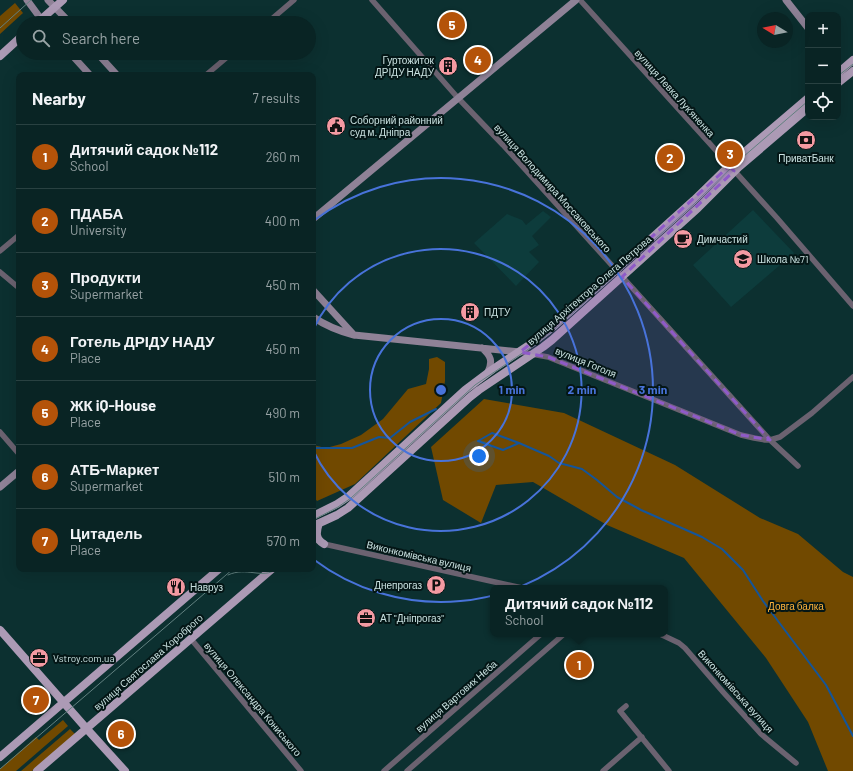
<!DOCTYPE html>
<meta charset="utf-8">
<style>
:root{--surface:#092424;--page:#173031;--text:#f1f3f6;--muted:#99a4a6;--line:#294141;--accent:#b45309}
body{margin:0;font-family:Barlow,sans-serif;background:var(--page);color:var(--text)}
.controls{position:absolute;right:12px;top:12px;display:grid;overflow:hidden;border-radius:8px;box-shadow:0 4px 16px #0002}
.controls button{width:36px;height:36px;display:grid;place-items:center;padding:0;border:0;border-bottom:1px solid var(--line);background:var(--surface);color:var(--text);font:20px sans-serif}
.compass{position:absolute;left:757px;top:12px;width:36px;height:36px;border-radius:50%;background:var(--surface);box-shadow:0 4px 16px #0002;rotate:280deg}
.you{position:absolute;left:479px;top:456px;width:14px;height:14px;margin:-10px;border:3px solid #fff;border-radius:50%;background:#1a73e8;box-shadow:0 0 0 6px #1a73e833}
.badge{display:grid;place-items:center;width:26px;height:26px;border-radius:50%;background:var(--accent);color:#fff;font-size:13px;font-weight:700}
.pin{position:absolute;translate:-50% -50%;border:2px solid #fff;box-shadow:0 1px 4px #0006}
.popup{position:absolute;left:490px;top:585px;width:178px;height:52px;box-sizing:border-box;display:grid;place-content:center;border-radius:8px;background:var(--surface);filter:drop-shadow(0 1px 3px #0005);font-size:13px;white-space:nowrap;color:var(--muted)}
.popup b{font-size:15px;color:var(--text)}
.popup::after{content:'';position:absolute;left:50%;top:100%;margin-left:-8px;border:8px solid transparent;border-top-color:var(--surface)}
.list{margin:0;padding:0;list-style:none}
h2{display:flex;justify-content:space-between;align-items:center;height:52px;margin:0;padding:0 16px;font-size:17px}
h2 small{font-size:13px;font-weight:400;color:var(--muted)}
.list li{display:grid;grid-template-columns:26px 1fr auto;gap:12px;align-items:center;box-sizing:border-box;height:64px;padding:0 16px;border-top:1px solid var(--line)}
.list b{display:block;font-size:15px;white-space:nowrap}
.list p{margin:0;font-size:13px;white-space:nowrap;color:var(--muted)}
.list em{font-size:13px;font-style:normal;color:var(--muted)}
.icon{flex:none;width:22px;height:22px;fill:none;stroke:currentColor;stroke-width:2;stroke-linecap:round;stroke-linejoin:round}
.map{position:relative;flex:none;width:853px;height:771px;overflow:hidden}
.search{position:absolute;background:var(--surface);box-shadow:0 4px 16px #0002;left:16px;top:16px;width:300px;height:44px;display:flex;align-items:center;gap:10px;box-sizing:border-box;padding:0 14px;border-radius:22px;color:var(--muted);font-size:15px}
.panel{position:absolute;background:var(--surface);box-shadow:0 4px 16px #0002;left:16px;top:72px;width:300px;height:500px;border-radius:8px}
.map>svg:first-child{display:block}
</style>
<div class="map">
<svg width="853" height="771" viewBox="0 0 853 771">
<rect width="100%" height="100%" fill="#0c3030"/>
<path fill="#0d3c3c" d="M753,210L794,253L731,307L693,265Z
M543,211L551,217L532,236L539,245L529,252L539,262L516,286L474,243L507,214L522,220L526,225Z"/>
<path fill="#714900" d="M15,3L23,13L0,34V16Z
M437,357L445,362V381L441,403L355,484L317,501L313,496V445L326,448L341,444L361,435L383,419L408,389L426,384L429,369V359Z
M484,399L564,413L675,465L760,518L798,534L843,572L853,577V771H828L808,722L766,658L684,558L607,525L533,482L496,485L481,523L443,500L431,447Z
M63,720L68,726L16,771H0V769L36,737L39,740Z
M70,729L75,734L32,771H21Z"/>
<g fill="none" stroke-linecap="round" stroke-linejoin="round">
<path stroke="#13559b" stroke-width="2" d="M478,441L492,433L519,443L549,456L559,463L582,469L597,480L617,497L641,510L702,537L722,549L743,570L763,601L826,685L853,736
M478,441L503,450L519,443
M313,448H352L379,437L390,438L410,422L436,409"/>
<path stroke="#6b6270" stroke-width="5.5" d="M372,0L458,98L503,145L770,440L798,466
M580,0L777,218L853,306
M267,23L294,0
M206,75L232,53
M0,251L19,235
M0,272L19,288
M520,352L548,357L741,435L754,438L765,440H770L780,437L812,413L853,377
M0,432L19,454
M313,538L324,544L522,588
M660,634L679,643L685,648L723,692L761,734L796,763
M191,639L301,771
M626,706L620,711L669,771
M384,771L541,634
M407,771L564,634
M603,771L642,737"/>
<path stroke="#8f8297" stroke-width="7" d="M27,0L44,23
M48,0L70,23
M786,0L808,28
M70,53L90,75
M97,53L117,75
M313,219L576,0
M313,290L354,335
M313,317C326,326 339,331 354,335L520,352
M482,348C491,356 493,361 488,372
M0,487L19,471"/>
<path stroke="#ac9ab5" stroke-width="8" d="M37,23L63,0
M0,56L23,35
M838,73L853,60
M838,83L853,71
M313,516L337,504L349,496L465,390L493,369L532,343L554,326L694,200L734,161L808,98
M319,523C316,532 315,539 324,544
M313,526L337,515L348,508L470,397L479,390L543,347L552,340L698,208L739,167L808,108
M0,630L86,728L125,771
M0,757L219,569
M37,771L272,569"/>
<path stroke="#628180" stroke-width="1" d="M0,28L31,0
M838,76L853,64
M313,520L338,507L351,498L475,385L536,344L555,329L694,204L736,163L808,101
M228,575C247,566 262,580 277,569
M0,769L233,569"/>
</g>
<path fill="#8f5ac8" fill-opacity="0.2" stroke="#8f5ac8" stroke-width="3" stroke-dasharray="8 5" stroke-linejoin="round" d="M729,166L734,171L622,277L770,440L741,435L548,357L520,352L563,318Z"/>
<g fill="none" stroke="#4873da" stroke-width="2">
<circle cx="441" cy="390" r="71"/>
<path d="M313 330A141 141 0 1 1 313 450"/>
<path d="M313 221A212 212 0 1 1 313 559"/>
</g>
<defs>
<g id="building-disc" transform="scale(1)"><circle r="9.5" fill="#f49aa2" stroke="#041616"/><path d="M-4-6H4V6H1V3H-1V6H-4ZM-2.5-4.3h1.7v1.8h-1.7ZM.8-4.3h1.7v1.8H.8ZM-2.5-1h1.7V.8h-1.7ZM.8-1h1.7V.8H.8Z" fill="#111"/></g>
<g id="civic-disc" transform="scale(1)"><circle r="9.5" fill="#f49aa2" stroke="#041616"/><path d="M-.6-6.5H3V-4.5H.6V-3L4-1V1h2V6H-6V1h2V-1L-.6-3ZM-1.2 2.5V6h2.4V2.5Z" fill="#111"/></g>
<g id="bank-disc" transform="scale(1)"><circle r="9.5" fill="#f49aa2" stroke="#041616"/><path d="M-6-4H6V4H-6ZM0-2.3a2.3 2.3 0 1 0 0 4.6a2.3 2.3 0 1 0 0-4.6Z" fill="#111"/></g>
<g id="cafe-disc" transform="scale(1)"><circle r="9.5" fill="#f49aa2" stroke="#041616"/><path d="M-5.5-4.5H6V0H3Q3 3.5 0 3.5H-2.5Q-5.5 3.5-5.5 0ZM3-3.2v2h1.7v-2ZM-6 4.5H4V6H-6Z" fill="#111"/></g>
<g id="school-disc" transform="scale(1)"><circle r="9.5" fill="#f49aa2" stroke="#041616"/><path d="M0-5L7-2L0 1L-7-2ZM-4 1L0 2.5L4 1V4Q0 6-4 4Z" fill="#111"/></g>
<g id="parking-disc" transform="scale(1)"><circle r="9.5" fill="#f49aa2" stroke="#041616"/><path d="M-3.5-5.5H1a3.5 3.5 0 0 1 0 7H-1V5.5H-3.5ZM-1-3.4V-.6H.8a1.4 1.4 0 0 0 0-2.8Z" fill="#111"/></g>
<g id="restaurant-disc" transform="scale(1)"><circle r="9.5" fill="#f49aa2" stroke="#041616"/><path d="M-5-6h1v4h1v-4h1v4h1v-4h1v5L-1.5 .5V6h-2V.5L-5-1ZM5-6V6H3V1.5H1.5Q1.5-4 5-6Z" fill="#111"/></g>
<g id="office-disc" transform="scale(1)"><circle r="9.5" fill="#f49aa2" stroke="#041616"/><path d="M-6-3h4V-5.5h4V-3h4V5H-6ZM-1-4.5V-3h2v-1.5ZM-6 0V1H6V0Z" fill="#111"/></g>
</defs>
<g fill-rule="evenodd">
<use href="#building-disc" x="448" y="66"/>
<use href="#civic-disc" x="336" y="126"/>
<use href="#bank-disc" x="806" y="140"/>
<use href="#cafe-disc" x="683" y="239"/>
<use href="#school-disc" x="743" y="259"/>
<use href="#building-disc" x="470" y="312"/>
<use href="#parking-disc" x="436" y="585"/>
<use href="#restaurant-disc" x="176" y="587"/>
<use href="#office-disc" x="366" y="618"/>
<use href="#office-disc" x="39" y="658"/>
</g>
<g text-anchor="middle" stroke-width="4" stroke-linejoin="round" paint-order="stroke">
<g font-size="10" fill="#cae2e1" stroke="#041616" text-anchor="start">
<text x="434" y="64" text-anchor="end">Гуртожиток<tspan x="434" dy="12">ДРІДУ НАДУ</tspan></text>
<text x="350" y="124">Соборний районний<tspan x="350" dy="12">суд м. Дніпра</tspan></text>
<text x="806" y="162" text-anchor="middle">ПриватБанк</text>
<text x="697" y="243">Димчастий</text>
<text x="757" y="263">Школа №71</text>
<text x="484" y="316">ПДТУ</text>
<text x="422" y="589" text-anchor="end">Днепрогаз</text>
<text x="190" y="591">Навруз</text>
<text x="380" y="622">АТ "Дніпрогаз"</text>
<text x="53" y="662">Vstroy.com.ua</text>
</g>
<g font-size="10" fill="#cae2e1" stroke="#041616">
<text transform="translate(675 93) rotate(48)" y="4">вулиця Левка Лукʼяненка</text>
<text transform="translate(553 188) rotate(48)" y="4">вулиця Володимира Моссаковського</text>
<text transform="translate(589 290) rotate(-41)" y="4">вулиця Архітектора Олега Петрова</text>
<text transform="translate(586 362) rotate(22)" y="4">вулиця Гоголя</text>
<text transform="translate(419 556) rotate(13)" y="4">Виконкомівська вулиця</text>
<text transform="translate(148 662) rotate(-41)" y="4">вулиця Святослава Хороброго</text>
<text transform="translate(736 691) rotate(48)" y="4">Виконкомівська вулиця</text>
<text transform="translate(456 696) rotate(-41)" y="4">вулиця Вартових Неба</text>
<text transform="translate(253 699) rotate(50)" y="4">вулиця Олександра Кониського</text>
</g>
<g font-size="10" fill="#feb33c" stroke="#041616">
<text x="796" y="610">Довга балка</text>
</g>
</g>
<circle cx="441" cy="390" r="6" fill="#4873da" stroke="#041616" stroke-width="2"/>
<g font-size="12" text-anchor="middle" font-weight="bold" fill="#4873da" stroke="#041616" stroke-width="4" stroke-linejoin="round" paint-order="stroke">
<text x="512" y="394">1 min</text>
<text x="582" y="394">2 min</text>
<text x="653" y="394">3 min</text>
</g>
</svg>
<div class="controls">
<button>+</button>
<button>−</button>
<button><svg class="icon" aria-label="locate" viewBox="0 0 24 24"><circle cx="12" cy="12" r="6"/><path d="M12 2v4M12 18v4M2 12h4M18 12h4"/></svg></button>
</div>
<svg class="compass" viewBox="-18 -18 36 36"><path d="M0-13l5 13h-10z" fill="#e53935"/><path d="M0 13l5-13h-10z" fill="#99a4a6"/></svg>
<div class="you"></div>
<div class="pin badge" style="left:579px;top:665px">1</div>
<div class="popup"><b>Дитячий садок №112</b>School</div>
<div class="pin badge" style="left:670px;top:158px">2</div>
<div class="pin badge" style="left:730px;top:154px">3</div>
<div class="pin badge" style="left:478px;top:60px">4</div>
<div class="pin badge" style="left:452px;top:25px">5</div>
<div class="pin badge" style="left:121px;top:734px">6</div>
<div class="pin badge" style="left:36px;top:700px">7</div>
<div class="search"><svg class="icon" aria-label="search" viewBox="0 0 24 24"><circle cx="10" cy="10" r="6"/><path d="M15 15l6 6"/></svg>Search here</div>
<section class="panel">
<h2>Nearby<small>7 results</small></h2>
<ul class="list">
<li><span class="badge">1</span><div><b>Дитячий садок №112</b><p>School</p></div><em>260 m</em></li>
<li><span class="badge">2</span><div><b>ПДАБА</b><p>University</p></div><em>400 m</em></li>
<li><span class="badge">3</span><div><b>Продукти</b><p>Supermarket</p></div><em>450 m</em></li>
<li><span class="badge">4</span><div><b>Готель ДРІДУ НАДУ</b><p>Place</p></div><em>450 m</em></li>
<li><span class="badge">5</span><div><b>ЖК iQ-House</b><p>Place</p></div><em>490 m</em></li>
<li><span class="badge">6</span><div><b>АТБ-Маркет</b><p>Supermarket</p></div><em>510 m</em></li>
<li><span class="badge">7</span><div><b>Цитадель</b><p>Place</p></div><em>570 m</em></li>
</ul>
</section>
</div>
